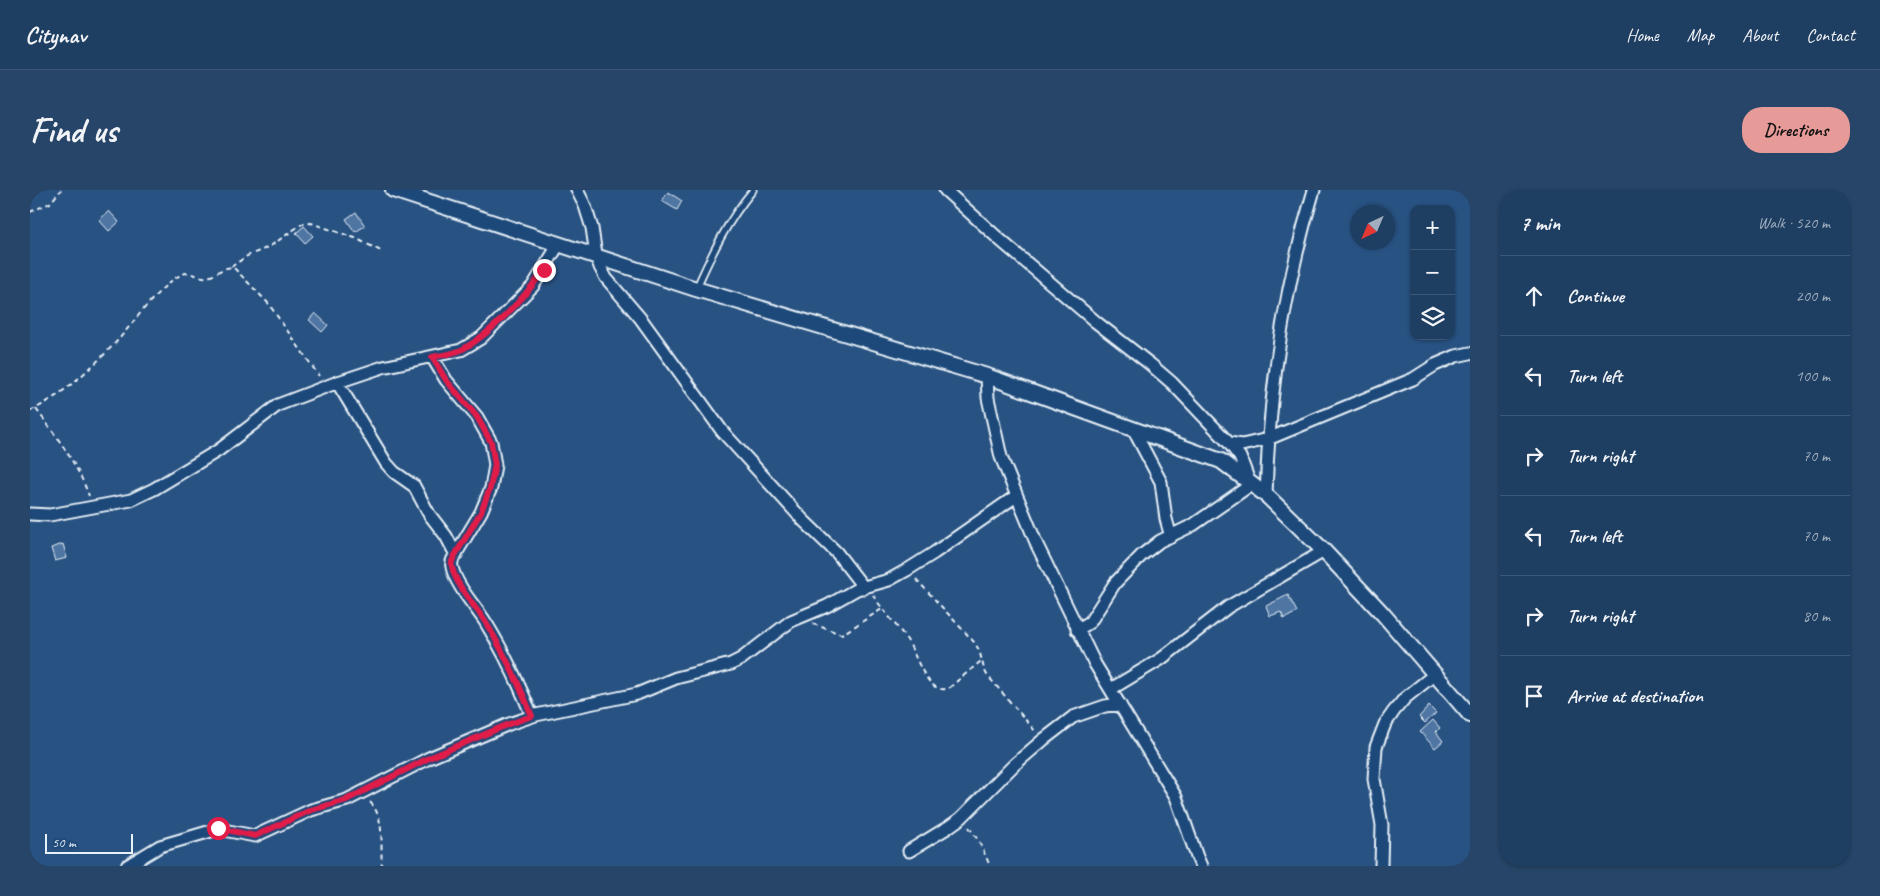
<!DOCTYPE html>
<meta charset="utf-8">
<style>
:root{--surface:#1e3e62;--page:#264568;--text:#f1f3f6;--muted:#a1aebe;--line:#3c5777;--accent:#e69b98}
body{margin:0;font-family:Caveat,sans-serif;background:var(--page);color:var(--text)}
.controls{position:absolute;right:15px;top:15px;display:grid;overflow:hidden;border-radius:10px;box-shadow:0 1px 4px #0004}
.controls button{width:45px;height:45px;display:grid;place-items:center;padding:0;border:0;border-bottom:1px solid var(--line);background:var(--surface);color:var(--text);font:25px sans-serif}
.compass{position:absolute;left:1320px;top:15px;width:45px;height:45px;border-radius:50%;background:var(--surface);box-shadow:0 1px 4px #0004;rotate:224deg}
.scale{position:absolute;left:15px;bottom:12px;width:88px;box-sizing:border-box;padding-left:5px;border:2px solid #e8f1f8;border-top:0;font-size:14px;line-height:18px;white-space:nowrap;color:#e8f1f8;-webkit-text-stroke:4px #1f4a7a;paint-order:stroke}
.stop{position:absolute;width:15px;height:15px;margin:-11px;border:4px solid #e11d48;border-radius:50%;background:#fff}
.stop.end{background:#e11d48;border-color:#fff;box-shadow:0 1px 5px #0008}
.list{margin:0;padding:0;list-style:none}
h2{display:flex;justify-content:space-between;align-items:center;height:65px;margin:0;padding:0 20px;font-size:21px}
h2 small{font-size:16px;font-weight:400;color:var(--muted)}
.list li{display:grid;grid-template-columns:32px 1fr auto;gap:15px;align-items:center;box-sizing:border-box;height:80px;padding:0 20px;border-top:1px solid var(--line)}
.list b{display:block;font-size:19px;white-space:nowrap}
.list em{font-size:16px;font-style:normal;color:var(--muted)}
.icon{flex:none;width:28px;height:28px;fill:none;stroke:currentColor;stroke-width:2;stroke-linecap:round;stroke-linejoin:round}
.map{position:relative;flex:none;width:1440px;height:676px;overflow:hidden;border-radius:20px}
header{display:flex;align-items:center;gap:30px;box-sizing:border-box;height:70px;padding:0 25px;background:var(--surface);border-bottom:1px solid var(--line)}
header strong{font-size:24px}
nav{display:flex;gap:28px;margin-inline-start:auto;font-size:18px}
.intro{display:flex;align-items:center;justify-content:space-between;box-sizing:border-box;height:120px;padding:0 30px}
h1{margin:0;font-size:35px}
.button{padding:12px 22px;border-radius:20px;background:var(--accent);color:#111;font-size:18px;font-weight:700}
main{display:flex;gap:30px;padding:0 30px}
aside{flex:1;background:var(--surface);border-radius:20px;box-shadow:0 1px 4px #0004}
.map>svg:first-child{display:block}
</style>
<header>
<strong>Citynav</strong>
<nav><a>Home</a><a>Map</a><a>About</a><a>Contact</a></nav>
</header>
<div class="intro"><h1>Find us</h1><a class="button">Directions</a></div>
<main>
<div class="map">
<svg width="1440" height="676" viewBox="0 0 1440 676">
<rect width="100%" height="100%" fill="#285282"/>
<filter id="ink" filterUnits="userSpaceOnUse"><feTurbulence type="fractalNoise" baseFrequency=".02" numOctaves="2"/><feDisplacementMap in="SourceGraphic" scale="10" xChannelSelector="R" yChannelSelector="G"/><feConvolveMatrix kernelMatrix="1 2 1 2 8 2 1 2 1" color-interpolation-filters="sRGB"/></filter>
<g filter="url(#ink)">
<path fill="#5075a2" stroke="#e8f1f8" d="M638,2L652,11L647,20L632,11Z
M79,21L89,32L79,41L69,30Z
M326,22L335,36L325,42L316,29Z
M274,36L283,46L275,53L266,43Z
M285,123L298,135L292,142L279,130Z
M33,354L37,368L25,371L21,358Z
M1258,405L1267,422L1254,429L1251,422L1240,426L1236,416Z
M1399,516L1406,523L1395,533L1389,527Z
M1403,530L1410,538L1406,542L1413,551L1405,558L1390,542Z"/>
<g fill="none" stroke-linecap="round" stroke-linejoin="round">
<g stroke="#e8f1f8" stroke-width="9">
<path id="service" d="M666,99C682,63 698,30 723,0"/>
</g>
<g stroke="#e8f1f8" stroke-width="15">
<path id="minor" d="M547,0L555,16L562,38L566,65L570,77L576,88L611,129L692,241L773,330L807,363L834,398
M915,0L969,49L1066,132L1120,174L1142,193L1199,253L1210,267L1219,291
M402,167L416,190L447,227L461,252L465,275L461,298L451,322L424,367C422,370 421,373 422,377C426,396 446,417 456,433C474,462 489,494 502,526
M957,186L958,208L971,267L1007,355L1065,474L1146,607L1167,667L1171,676
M307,192L356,273L364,282L384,296L399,324L416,346L426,365
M1103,239L1131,292L1136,329L1141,347
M1199,253L1212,255L1238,249L1383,189L1405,175L1426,166L1440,163
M1236,305C1239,203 1254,98 1284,0
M0,324L20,325L101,310L124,299L189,260L248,215L308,192L353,177L431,160L451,148L503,96L529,54
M1047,440L1060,432L1085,393L1112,365L1130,351L1163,335L1222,294
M1081,499L1131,469L1198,417L1294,361
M879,661L917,638L931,628L984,575L1013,550L1043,527L1075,516L1090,514
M97,676L130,656L188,639L225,646L281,620L317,610L399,568L479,534L506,525L607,504L646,488L701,474L711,469L761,431L797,416L827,399L859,390L877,380L904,363L986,306
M1351,676L1352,635L1344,589L1346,557L1355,534L1364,521L1375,508L1405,484"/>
</g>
<g stroke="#e8f1f8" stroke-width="18">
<path id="tertiary" d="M363,0L666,99L957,186L1191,271L1236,305L1294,361L1353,424L1440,525"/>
</g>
<path stroke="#e8f1f8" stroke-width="2" stroke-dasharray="5 4" stroke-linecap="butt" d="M0,22L20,13L31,0
M201,77L217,66L239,57L272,34L281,33L325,48L351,61
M6,219C27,247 47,273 59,306
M0,221C30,208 66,174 89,149C104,132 135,88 156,83C163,83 170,88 177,87C186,86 193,75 204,78L238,113L289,186
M886,389L944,452C953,464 950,472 957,485L1006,542
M843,405C853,421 866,434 877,450C886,463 897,507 919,498L951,471
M783,434L811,444L814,443L852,419
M340,612C356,629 350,656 352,676
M939,637L950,653L960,676"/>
<use href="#service" stroke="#1f4a7a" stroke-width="5.5"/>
<use href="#minor" stroke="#1f4a7a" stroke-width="11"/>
<use href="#tertiary" stroke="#1f4a7a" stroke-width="14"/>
</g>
</g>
<g fill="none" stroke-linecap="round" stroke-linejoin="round" filter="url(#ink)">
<path stroke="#e11d48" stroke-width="6" d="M188,638L225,646L281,620L316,610L399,568L479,534L502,526C489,494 474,462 456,433C446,417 426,396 422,377C421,373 422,370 424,367L451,322L460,298L465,275L461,252L447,227L416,190L402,167C412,165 424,164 433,159C462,143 495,107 514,80"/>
</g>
</svg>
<div class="controls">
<button>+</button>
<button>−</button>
<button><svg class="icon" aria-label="layers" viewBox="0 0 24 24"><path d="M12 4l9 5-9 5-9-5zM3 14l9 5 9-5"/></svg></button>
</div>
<svg class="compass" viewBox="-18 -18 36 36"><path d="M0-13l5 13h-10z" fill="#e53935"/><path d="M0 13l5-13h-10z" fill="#a1aebe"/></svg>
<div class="scale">50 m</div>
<div class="stop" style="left:188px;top:638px"></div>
<div class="stop end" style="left:514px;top:80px"></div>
</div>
<aside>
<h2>7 min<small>Walk · 520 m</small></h2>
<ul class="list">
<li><svg class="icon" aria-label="ahead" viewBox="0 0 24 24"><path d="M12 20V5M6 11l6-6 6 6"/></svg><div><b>Continue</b></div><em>200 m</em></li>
<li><svg class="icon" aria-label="left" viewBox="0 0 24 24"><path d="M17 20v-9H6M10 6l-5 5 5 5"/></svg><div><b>Turn left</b></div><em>100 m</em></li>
<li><svg class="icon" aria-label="right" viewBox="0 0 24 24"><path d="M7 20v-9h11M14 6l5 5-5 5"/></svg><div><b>Turn right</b></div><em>70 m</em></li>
<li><svg class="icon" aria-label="left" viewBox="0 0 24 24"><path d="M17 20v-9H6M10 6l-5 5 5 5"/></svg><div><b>Turn left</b></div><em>70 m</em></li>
<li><svg class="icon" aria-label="right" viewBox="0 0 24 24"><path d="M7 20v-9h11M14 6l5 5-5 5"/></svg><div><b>Turn right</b></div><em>80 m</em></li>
<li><svg class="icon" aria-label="arrive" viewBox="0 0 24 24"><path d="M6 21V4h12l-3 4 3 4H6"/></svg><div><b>Arrive at destination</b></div></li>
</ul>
</aside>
</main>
